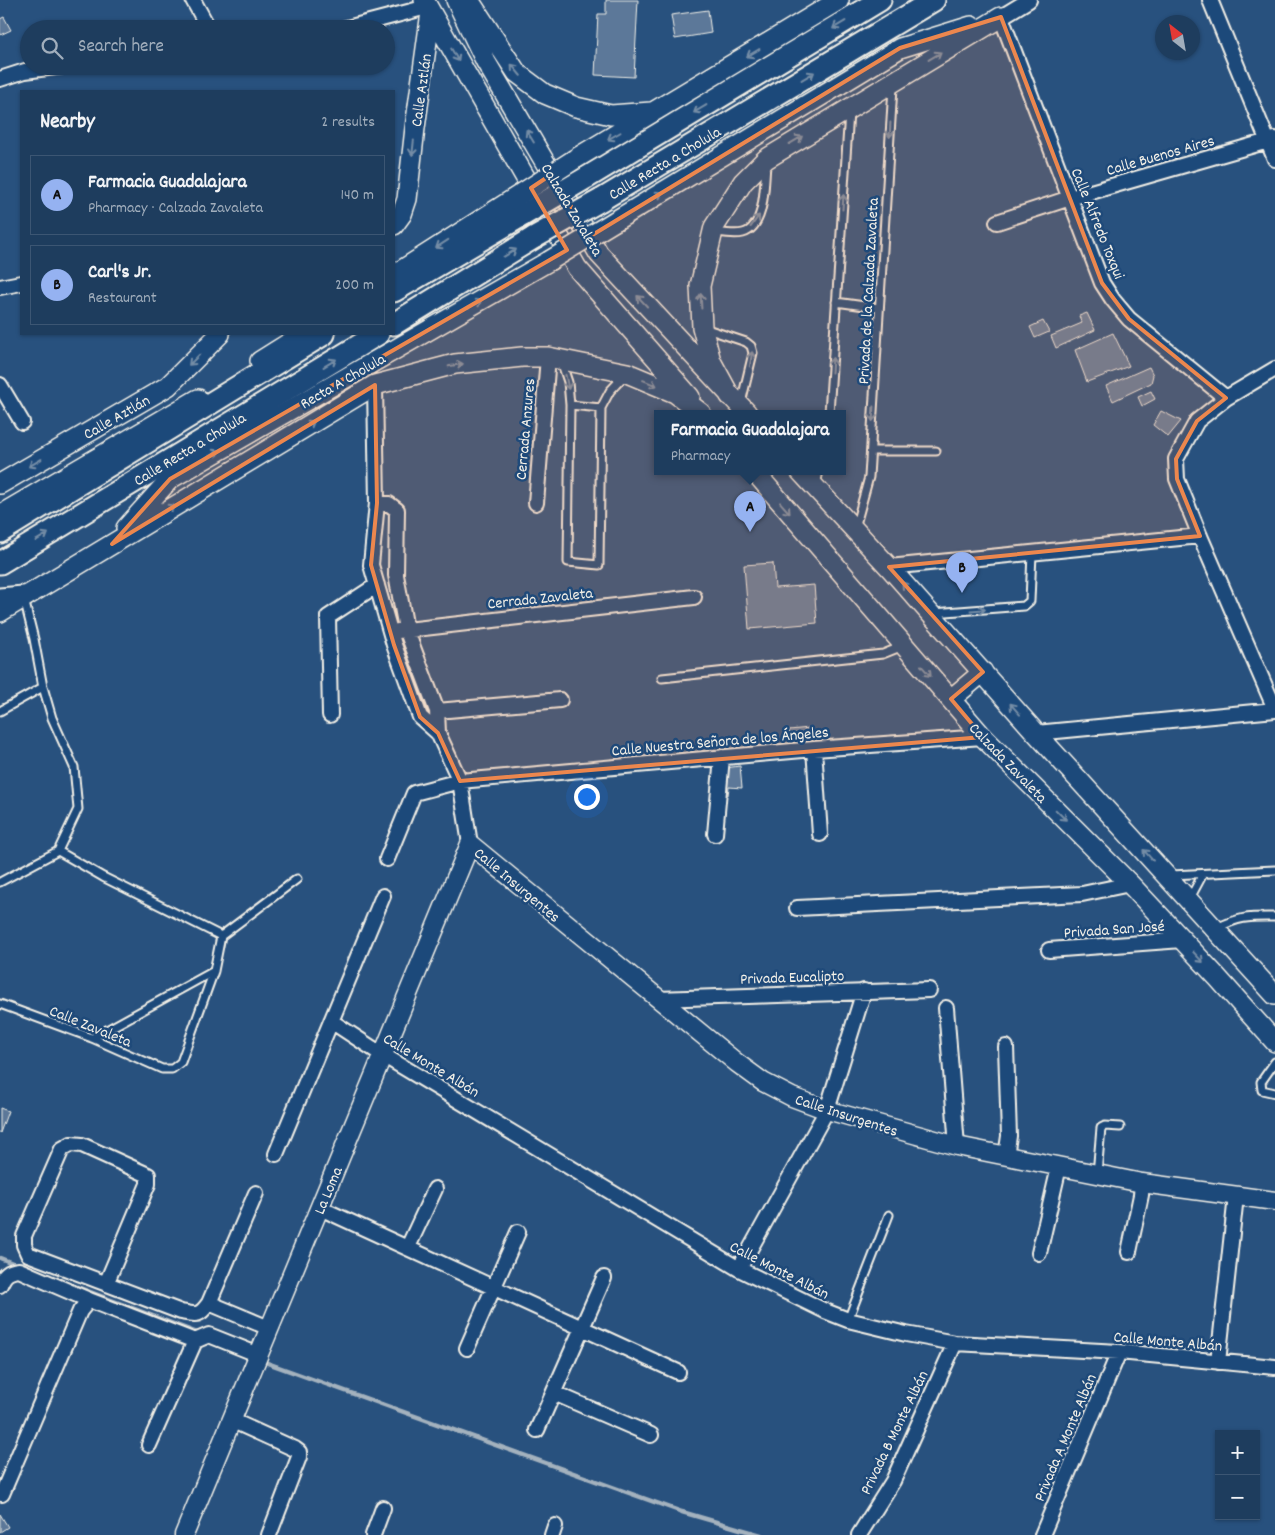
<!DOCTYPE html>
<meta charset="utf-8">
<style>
:root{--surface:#1e3d5e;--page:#264464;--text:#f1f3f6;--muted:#a1aebc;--line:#3c5673;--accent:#95b2f1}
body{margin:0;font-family:Dekko,sans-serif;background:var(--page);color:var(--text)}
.controls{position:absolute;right:15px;bottom:15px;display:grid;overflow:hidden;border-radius:0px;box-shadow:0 1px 4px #0004}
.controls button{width:45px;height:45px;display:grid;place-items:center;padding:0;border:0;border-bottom:1px solid var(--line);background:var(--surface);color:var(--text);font:25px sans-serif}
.compass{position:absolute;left:1155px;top:15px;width:45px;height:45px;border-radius:50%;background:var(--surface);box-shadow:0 1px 4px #0004;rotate:329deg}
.you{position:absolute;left:586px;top:796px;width:18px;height:18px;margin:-12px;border:4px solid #fff;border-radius:50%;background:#1a73e8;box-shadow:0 0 0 8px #1a73e833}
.badge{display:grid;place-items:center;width:32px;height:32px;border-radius:50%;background:var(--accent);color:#111;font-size:16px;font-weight:700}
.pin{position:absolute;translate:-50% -41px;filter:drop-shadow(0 1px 2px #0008)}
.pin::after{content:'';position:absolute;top:26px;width:18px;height:15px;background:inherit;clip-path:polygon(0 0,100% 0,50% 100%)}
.popup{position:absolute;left:654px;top:410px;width:192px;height:65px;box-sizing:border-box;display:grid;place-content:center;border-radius:0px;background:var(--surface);filter:drop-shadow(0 1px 4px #0005);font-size:16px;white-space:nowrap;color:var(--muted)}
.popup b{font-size:19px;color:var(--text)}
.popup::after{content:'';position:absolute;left:50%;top:100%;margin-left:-10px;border:10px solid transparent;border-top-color:var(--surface)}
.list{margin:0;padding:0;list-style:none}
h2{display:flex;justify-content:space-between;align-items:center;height:65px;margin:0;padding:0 20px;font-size:21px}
h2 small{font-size:16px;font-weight:400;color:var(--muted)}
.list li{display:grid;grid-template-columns:32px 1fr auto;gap:15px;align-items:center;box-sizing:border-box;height:80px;margin:0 10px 10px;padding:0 10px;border:1px solid var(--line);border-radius:0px}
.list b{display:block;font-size:19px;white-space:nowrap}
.list p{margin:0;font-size:16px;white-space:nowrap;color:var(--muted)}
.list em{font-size:16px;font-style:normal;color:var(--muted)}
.icon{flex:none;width:28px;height:28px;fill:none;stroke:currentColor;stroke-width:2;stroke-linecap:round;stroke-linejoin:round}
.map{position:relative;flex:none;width:1275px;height:1535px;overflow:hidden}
.search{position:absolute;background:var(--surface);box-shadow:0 1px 4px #0004;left:20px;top:20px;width:375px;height:55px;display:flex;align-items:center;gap:12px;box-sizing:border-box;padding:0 18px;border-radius:28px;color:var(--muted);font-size:19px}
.panel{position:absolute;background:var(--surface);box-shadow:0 1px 4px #0004;left:20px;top:90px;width:375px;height:245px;border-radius:0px}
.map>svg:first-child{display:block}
</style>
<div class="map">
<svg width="1275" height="1535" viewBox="0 0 1275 1535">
<rect width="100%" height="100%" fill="#28517e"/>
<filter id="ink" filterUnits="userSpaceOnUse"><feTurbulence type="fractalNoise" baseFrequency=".02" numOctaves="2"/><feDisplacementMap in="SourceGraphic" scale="10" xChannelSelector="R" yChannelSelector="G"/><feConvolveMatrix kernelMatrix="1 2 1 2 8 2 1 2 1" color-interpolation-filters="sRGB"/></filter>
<g filter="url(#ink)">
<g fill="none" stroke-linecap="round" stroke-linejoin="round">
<path stroke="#a4b2be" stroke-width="4.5" d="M0,1258L20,1266
M72,1285L200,1334
M259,1360L682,1512L761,1535"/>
</g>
<path fill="#5b7899" stroke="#f4f1e8" d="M606,0H638L634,77L595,75L598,14H606Z
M708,10L711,33L675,39L671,15Z
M4,17L11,30L0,35V19Z
M1087,313L1095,330L1056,348L1051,336L1082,323L1079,316Z
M1043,321L1049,332L1035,338L1030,327Z
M1113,333L1129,366L1087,382L1075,350Z
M1149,367L1153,375L1151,383L1113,401L1106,386Z
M1151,391L1155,399L1142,406L1138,397Z
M1161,411L1181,421L1168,437L1153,425Z
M773,563L775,588L814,585L817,623L749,629L744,565Z
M810,728L811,743L790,745L789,730Z
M740,766L742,788L729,787L728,795L721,794L723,782H727L725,768Z
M0,1108L8,1111L0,1133Z
M0,1514L8,1527L0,1532Z"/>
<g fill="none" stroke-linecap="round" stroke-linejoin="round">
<g stroke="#f4f1e8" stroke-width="11">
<path id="service" d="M715,232C723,233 735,235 743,233C766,227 764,184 766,165
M836,302L879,308
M704,328L746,342L751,346L753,353L741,403
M561,361L568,382L570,405L568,562L599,565L601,408L610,391L625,375
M570,405L601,408
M829,413L849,112
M871,451H936
M816,485L819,471
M855,528L869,477L893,87
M24,599L34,639L43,687L52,718L74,767L78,809L58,851L103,877L221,936
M933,613L1024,606L1030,601L1032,553
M662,678L883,654L903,646
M0,711L43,687
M1171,875L1275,870
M0,882L58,851
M1189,900L1203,874
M1217,928C1241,916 1249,917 1275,917
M221,936L297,879
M0,1004L92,1038L162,1069H172L181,1062L214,971L221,936
M92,1038L214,971
M1275,1062L1261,1082L1262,1090L1275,1093
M1097,1174L1101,1128L1105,1126L1120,1127
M848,1320L889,1215"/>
</g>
<g stroke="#f4f1e8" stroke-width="18">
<path id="minor" d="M193,0L209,29
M1029,0L1001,17L1102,283L1113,300L1129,319L1226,398
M1210,0L1275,159
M343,29L427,7
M0,79L25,71L63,66
M997,222L1070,198L1275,139
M0,287L21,283
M1275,369L1226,398L1197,421L1176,459L1177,479L1200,536L1275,709
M0,385L22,422
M375,385L377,503L371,565L394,645L420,717L438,733
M377,503L389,504L397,510L396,575L406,629L437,711L438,733L460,781L470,844
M536,503L548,357
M889,567L1200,536
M398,631L694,597
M437,711L560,700
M330,715L328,617L377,585
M1036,733L1275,710
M814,749L820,834
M715,834L722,757
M387,859L414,793L460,781L814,749L983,737
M797,908L1082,894L1130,884
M1049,950L1182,940
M657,999L929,990
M946,1008L957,1146
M331,1021L378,1052L739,1269L825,1311L848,1320L906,1334L955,1343L1119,1352L1275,1367
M276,1154L383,896
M1006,1156L1009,1136L1006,1047
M256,1193L209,1303L269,1328
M320,1208L678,1372
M408,1247L435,1189
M1129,1252L1141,1195L1142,1183
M1039,1253L1059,1167
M739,1269L827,1110L864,991
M106,1284L148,1184V1175L82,1145L71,1144L62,1149L24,1236V1245L28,1254L181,1312C196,1315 199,1317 209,1303
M0,1285C4,1275 8,1271 19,1270L89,1300
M467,1348L518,1232
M1218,1362L1236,1196
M554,1393L651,1435
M231,1420L295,1449L299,1452V1457L269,1535
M537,1430L604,1278
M149,1445L195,1341L209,1335L259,1355
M2,1494L80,1311L89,1300L195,1341
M373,1535L383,1508
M552,1535L555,1526
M859,1535L893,1481L955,1343
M1042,1535L1119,1352"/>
</g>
<g stroke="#f4f1e8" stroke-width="21">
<path id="tertiary" d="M184,1535L470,844L737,1063L763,1082L792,1097L827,1110L957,1146L1142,1183L1275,1201"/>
</g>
<g stroke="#f4f1e8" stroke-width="22">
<path id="secondary" d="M424,0L577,268L690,397
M456,0L486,62L599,254L747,413
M469,0L517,73L545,94L576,107L611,115L651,112
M575,159L839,0
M615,221L900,48L971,26
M394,225L402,214L407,199L415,128L431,12
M394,275L513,199
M260,361L303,334
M730,396L711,361L702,327L700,286L714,227L743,182L766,159L1001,17
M754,471L983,737L1130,884L1217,977L1275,1042
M800,471L889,567L1036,733L1275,995
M0,484L168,386L220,334
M0,515L198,399
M126,528L170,479L549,261
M0,612L375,385L455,364L522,357H548L627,373L675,393L701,413
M951,699L983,672"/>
</g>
<g stroke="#f4f1e8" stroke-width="25">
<path id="primary" d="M586,178L880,0
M601,200L934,0
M394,291L523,215
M394,324L535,237
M0,532L324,334
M0,563L378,334
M0,599L23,597"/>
</g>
<use href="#service" stroke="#1f4a7a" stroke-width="7"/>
<use href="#minor" stroke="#1f4a7a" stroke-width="14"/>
<use href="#tertiary" stroke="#1f4a7a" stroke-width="18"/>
<use href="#secondary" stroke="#1f4a7a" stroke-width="19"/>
<use href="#primary" stroke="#1f4a7a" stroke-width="21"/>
<g stroke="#f4f1e8" stroke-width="22" stroke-linecap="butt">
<path id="secondary-bridge" d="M513,199L575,159
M549,261L615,221"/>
</g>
<g stroke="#f4f1e8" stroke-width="25" stroke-linecap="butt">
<path id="primary-bridge" d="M523,215L586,178
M535,237L601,200"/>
</g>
<use href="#secondary-bridge" stroke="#1f4a7a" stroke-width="19"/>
<use href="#primary-bridge" stroke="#1f4a7a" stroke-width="21"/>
</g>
<defs><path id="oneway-shaft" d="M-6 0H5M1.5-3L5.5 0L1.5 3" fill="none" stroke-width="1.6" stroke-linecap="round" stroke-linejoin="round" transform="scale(1.25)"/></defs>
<g stroke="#748da6">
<use href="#oneway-shaft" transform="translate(839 25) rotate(149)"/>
<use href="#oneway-shaft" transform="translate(753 53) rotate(149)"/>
<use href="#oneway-shaft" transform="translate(455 55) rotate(60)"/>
<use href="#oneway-shaft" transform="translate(935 56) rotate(-31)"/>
<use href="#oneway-shaft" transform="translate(516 70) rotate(-130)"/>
<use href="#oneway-shaft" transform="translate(808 76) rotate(-31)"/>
<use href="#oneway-shaft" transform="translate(700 109) rotate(149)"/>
<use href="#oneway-shaft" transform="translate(890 130) rotate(93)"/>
<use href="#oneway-shaft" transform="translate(530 136) rotate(-121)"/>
<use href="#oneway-shaft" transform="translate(614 136) rotate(150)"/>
<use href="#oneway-shaft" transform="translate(796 140) rotate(-31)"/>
<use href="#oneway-shaft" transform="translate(413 148) rotate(96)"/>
<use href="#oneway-shaft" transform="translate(656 196) rotate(-31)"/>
<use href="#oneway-shaft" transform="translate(843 202) rotate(-86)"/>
<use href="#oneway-shaft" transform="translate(755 221) rotate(-54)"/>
<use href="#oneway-shaft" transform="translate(442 244) rotate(147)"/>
<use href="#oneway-shaft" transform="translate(510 253) rotate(-31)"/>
<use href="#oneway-shaft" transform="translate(642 301) rotate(-133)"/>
<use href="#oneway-shaft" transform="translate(701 301) rotate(-93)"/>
<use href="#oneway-shaft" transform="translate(475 304) rotate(-30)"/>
<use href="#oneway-shaft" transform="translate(751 359) rotate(-81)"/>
<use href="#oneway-shaft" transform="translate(194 360) rotate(135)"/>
<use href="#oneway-shaft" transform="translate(330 363) rotate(-31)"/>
<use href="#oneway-shaft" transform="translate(456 365) rotate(-10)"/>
<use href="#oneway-shaft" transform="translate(832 365) rotate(-86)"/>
<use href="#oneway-shaft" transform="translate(567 382) rotate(78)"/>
<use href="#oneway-shaft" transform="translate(650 383) rotate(22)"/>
<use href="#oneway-shaft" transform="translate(873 414) rotate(93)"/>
<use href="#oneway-shaft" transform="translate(308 425) rotate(-31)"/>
<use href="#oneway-shaft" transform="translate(213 454) rotate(-30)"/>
<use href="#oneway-shaft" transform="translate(35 463) rotate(149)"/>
<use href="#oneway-shaft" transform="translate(785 508) rotate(49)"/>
<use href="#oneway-shaft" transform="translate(168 509) rotate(-31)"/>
<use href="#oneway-shaft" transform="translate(42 537) rotate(-31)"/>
<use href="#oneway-shaft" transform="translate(907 588) rotate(-131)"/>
<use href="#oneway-shaft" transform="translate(978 610) rotate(-4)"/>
<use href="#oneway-shaft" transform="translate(926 671) rotate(48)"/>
<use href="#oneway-shaft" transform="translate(1015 709) rotate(-131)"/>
<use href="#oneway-shaft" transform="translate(1061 815) rotate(45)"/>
<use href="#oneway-shaft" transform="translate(1148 855) rotate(-132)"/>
<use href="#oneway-shaft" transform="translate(1198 957) rotate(47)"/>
</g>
</g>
<path fill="#ec874e" fill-opacity="0.2" stroke="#ec874e" stroke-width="4" stroke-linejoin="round" d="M1001,17L1102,283L1129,319L1226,398L1197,421L1176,459L1177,479L1200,536L889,567L983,672L951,699L983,737L460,781L438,733L420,717L394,645L371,565L377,503L375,385L112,544L170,479L567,250L531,188L552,174L589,237L900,48Z"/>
<g text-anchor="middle" stroke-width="5" stroke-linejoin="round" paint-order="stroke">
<g font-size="16" fill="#f4f1e8" stroke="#1f4a7a">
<text transform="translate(420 90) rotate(-82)" y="6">Calle Aztlán</text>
<text transform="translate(1160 154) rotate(-16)" y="6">Calle Buenos Aires</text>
<text transform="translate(664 162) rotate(-31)" y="6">Calle Recta a Cholula</text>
<text transform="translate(573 209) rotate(59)" y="6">Calzada Zavaleta</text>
<text transform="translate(1099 223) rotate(68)" y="6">Calle Alfredo Toxqui</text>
<text transform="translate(867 291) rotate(-87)" y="6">Privada de la Calzada Zavaleta</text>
<text transform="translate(342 380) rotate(-30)" y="6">Recta A Cholula</text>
<text transform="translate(116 416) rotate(-30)" y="6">Calle Aztlán</text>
<text transform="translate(524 429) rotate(-85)" y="6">Cerrada Anzures</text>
<text transform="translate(189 448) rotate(-31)" y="6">Calle Recta a Cholula</text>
<text transform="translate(540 597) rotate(-6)" y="6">Cerrada Zavaleta</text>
<text transform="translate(720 740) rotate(-5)" y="6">Calle Nuestra Señora de los Ángeles</text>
<text transform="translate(1009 762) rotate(46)" y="6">Calzada Zavaleta</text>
<text transform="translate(518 884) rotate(40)" y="6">Calle Insurgentes</text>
<text transform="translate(1114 928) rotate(-4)" y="6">Privada San José</text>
<text transform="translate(792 976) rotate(-2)" y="6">Privada Eucalipto</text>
<text transform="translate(91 1025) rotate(22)" y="6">Calle Zavaleta</text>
<text transform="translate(432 1064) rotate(31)" y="6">Calle Monte Albán</text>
<text transform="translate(847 1114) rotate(18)" y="6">Calle Insurgentes</text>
<text transform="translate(327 1190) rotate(-67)" y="6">La Loma</text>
<text transform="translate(780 1269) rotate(27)" y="6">Calle Monte Albán</text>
<text transform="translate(1168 1340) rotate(5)" y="6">Calle Monte Albán</text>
<text transform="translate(893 1432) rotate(-64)" y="6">Privada B Monte Albán</text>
<text transform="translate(1064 1437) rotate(-67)" y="6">Privada A Monte Albán</text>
</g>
</g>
</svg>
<div class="controls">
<button>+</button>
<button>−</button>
</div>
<svg class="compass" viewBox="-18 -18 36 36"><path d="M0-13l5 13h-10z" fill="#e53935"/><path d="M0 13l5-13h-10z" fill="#a1aebc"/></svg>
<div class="you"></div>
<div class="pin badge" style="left:750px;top:532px">A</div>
<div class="popup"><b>Farmacia Guadalajara</b>Pharmacy</div>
<div class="pin badge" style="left:962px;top:593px">B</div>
<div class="search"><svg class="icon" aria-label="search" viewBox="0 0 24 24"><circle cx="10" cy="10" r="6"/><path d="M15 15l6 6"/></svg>Search here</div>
<section class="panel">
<h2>Nearby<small>2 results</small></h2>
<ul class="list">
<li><span class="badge">A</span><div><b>Farmacia Guadalajara</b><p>Pharmacy · Calzada Zavaleta</p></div><em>140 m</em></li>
<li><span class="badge">B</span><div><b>Carl's Jr.</b><p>Restaurant</p></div><em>200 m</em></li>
</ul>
</section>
</div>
